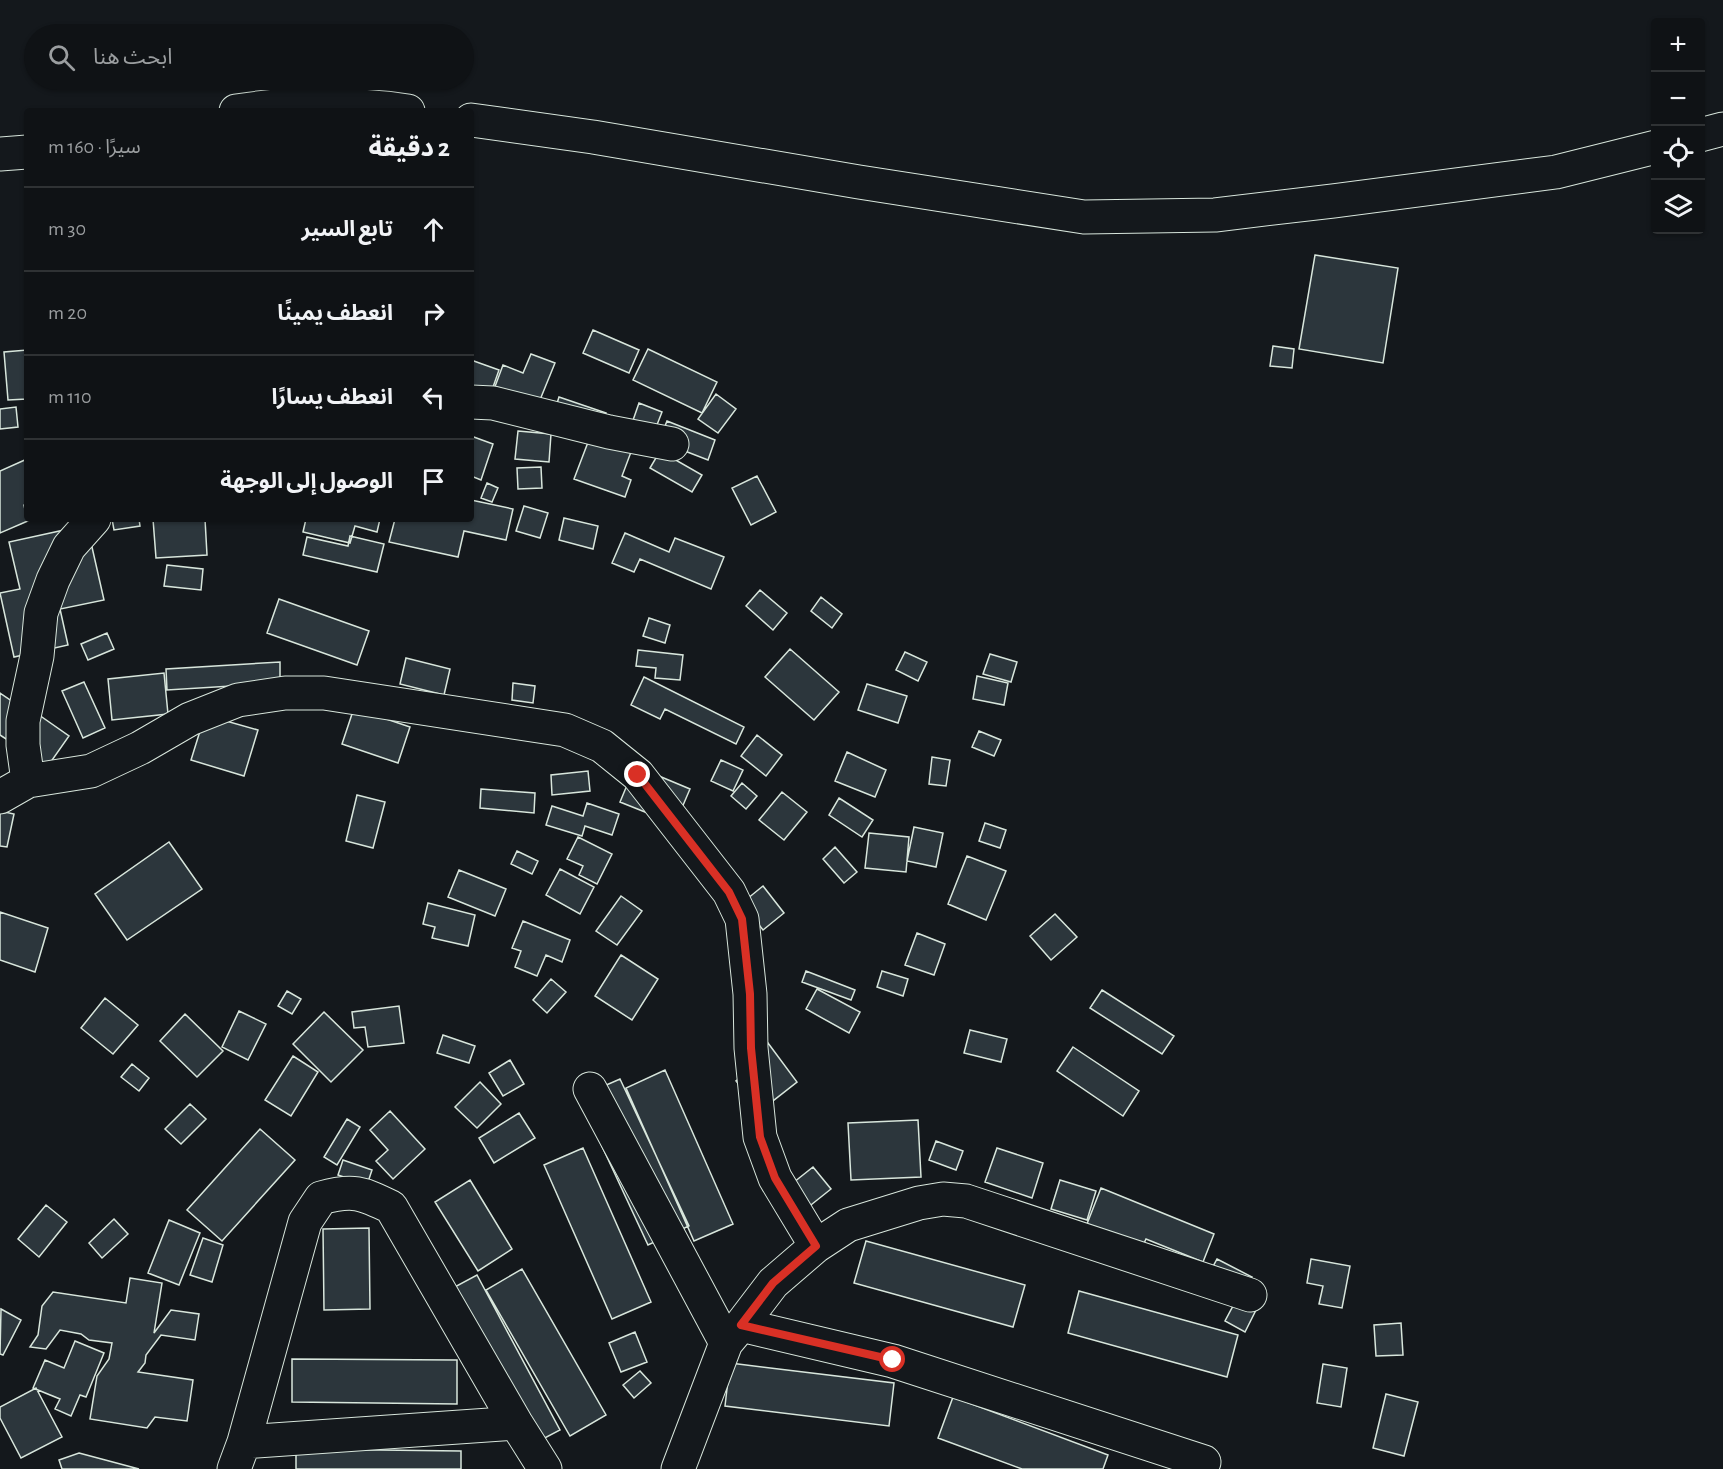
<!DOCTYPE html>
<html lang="ar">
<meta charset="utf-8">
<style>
:root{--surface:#0f1215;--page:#181b1e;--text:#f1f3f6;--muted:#9b9ea0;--line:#2f3234}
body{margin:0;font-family:"Alegreya Sans","Noto Sans Arabic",sans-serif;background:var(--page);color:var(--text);direction:rtl}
.controls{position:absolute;right:18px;top:18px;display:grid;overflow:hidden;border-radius:6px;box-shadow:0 2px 4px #0004}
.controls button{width:54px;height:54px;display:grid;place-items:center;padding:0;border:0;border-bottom:2px solid var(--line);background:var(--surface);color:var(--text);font:30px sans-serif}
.stop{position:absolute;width:18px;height:18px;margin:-14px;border:4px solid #d93025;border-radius:50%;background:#fff}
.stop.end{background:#d93025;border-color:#fff;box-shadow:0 2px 6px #0008}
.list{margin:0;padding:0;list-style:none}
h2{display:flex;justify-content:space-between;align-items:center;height:78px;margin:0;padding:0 24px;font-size:26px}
h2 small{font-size:20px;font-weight:400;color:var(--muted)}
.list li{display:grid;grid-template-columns:39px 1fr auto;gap:18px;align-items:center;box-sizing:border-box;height:84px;padding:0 24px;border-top:2px solid var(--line)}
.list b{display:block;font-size:22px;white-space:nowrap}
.list em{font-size:20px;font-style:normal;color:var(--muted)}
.icon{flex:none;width:33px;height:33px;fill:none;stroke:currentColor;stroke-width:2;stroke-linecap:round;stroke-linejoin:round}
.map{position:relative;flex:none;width:1723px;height:1469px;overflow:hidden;direction:ltr}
.search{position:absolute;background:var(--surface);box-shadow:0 2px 4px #0004;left:24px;top:24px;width:450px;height:66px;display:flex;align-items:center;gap:15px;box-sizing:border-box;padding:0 21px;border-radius:33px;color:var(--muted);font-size:22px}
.panel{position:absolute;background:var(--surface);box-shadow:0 2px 4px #0004;left:24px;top:108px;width:450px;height:414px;border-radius:6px;direction:rtl}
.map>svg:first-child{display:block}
</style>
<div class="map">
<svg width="1723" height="1469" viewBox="0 0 1723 1469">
<rect width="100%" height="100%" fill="#14181c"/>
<path fill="#2c363c" stroke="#d8e6dc" stroke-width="1.5" d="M1315,255L1398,268L1383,363L1299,349Z
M593,330L639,350L629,373L583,353Z
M1273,346L1294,349L1292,368L1270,366Z
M648,349L717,382L702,413L633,380Z
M27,350V399L8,400L4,352Z
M531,354L555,363L533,417L490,400L503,365L523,373Z
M471,360L499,370L485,410L471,405Z
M716,394L736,409L718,433L698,419Z
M559,397L606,413L599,432L553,416Z
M639,403L662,412L653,435L631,426Z
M16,407L18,427L0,429V409Z
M667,421L715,440L708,460L659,441Z
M518,431L551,434L549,462L515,459Z
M471,436L493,444L481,480L471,476Z
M590,437L631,452L622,476L631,480L625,497L574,479Z
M660,451L702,475L692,492L650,468Z
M27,459V503L24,505L27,519L30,520L0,533V471Z
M541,467L542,488L518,489L517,468Z
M757,476L776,512L751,525L732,488Z
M487,483L498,488L492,502L481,498Z
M471,500L513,509L506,540L464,531L458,557L389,542L395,519H471Z
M524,506L548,513L540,538L516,531Z
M564,518L598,526L593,549L559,540Z
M112,519H139L140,526L114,530Z
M153,519H205L207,555L156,558Z
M306,519H380L377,532L355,526L350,543L303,532Z
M87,525L104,600L60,609L68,645L14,657L0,593L20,589L9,542Z
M625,533L669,552L675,538L724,557L711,589L640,559L634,572L612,563Z
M350,536L384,544L377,572L303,555L307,537L348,546Z
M167,565L203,569L201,590L164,586Z
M760,590L787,613L773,630L746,606Z
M821,597L842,614L832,628L811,611Z
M279,599L369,631L357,665L267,633Z
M649,618L670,625L665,643L643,636Z
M107,633L114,649L88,660L81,644Z
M790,649L839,692L814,720L765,677Z
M638,650L683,655L680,680L655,678L656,668L636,666Z
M905,652L927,662L918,681L896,670Z
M990,654L1017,662L1011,682L983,674Z
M406,658L450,669L444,695L400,684Z
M280,662V683L167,690L166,669Z
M164,673L168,714L112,720L108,679Z
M977,676L1008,683L1004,705L973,699Z
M644,677L744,727L736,744L665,709L660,719L631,705Z
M84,682L105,728L83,738L62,691Z
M513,683L535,686L533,703L512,700Z
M867,684L907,696L898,723L858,710Z
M0,693L37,718L39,715L69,736L43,773L14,744L0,735Z
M354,708L410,727L398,763L342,744Z
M205,715L258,730L244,776L191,760Z
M979,731L1001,740L994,756L972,747Z
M757,735L782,755L766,776L741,756Z
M847,752L886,770L875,797L835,781Z
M932,757L950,760L946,786L929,784Z
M721,760L743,770L733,791L711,781Z
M635,766L690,789L675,824L620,802Z
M588,771L590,791L552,795L551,775Z
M742,783L757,796L746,809L731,796Z
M481,789L535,793L534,813L480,808Z
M782,792L807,812L784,840L759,820Z
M357,795L385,802L373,848L346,841Z
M839,798L873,820L862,837L829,815Z
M587,803L619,814L612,835L585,826L582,836L546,825L552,806L583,816Z
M0,811L14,814L7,847L0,846Z
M985,823L1006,830L1000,848L979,841Z
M914,827L943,833L936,867L907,861Z
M869,833L909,837L906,872L865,868Z
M578,837L612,854L597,884L579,875L583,866L567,859Z
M169,842L202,889L127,940L95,894Z
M835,847L857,872L844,883L823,859Z
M517,851L538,861L532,874L511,864Z
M967,856L1006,871L986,920L948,904Z
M560,869L594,887L580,914L546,895Z
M459,870L506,889L495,916L448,897Z
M763,886L784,913L763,930L742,903Z
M621,896L642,911L617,945L596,931Z
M428,903L475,915L468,946L432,938L435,927L423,924Z
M0,912L48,928L35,972L0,960Z
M1055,914L1077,937L1051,960L1030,936Z
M523,921L570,940L562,962L546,955L537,976L515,967L521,951L512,948Z
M917,933L945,944L934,975L905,965Z
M621,955L658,979L632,1020L595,996Z
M806,971L855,990L851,1000L802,982Z
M882,971L908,979L903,996L877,987Z
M551,979L566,992L547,1013L533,1000Z
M817,989L860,1012L849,1033L806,1009Z
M1102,990L1174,1036L1162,1054L1090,1008Z
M287,991L301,999L292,1014L278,1006Z
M105,998L138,1025L113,1054L81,1028Z
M399,1006L404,1043L368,1047L365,1027L354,1028L352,1012Z
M239,1011L266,1024L248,1060L222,1047Z
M324,1012L363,1050L331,1082L293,1044Z
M185,1014L223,1051L197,1077L160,1041Z
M970,1030L1007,1039L1001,1062L964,1053Z
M443,1035L475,1046L469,1063L437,1053Z
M768,1043L797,1082L760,1111L736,1081L753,1068L747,1060Z
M1073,1047L1139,1091L1123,1116L1057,1071Z
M293,1056L318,1072L291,1116L265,1100Z
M510,1060L524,1084L503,1096L489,1073Z
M132,1064L149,1078L139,1091L121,1077Z
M665,1070L733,1224L694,1241L626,1088Z
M620,1079L689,1226L648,1245L579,1097Z
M480,1082L501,1104L477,1128L455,1107Z
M190,1104L206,1119L181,1144L165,1129Z
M390,1111L425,1149L393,1179L376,1161L388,1150L370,1130Z
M519,1113L535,1138L494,1163L479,1138Z
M347,1119L360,1127L337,1165L324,1157Z
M918,1120L921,1177L851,1180L848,1123Z
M260,1129L295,1160L222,1241L187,1210Z
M936,1141L963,1151L956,1170L929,1160Z
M583,1148L651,1302L612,1319L544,1165Z
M997,1148L1043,1163L1032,1198L985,1182Z
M343,1160L372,1170L367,1185L338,1175Z
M813,1167L831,1189L797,1216L779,1194Z
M470,1180L512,1249L478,1271L435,1202Z
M1060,1180L1096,1191L1087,1220L1051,1209Z
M1101,1188L1214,1234L1203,1262L1146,1239L1140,1252L1085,1229Z
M46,1205L67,1222L39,1257L18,1239Z
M114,1219L128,1234L102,1258L89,1243Z
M169,1220L200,1233L179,1285L148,1273Z
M369,1228L370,1309L324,1310L323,1229Z
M203,1238L223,1245L212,1282L190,1275Z
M866,1241L1025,1285L1013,1327L854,1283Z
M1217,1259L1252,1277L1242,1295L1259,1304L1245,1332L1225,1321L1242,1289L1210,1272Z
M1311,1259L1350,1266L1342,1308L1319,1304L1323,1286L1307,1283Z
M522,1269L606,1415L570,1436L486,1290Z
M477,1275L560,1430L520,1451L436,1297Z
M130,1278L162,1283L154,1333L171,1310L199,1314L195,1340L161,1335L146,1355L145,1363L138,1372L193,1380L187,1421L155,1417L147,1428L90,1419L97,1376L109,1359L112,1343L89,1340L81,1334L60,1330L46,1349L30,1347L38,1335L42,1306L53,1292L126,1303Z
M1079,1291L1238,1335L1227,1377L1068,1333Z
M1,1309L21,1320L3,1355L0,1354Z
M1401,1323L1403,1355L1376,1356L1374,1325Z
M635,1332L647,1362L621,1372L609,1343Z
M75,1341L104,1353L86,1397L80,1395L71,1416L55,1409L60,1399L33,1388L45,1360L64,1368Z
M292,1359L457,1360V1404L292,1402Z
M730,1363L894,1383L889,1426L725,1406Z
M1323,1364L1347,1368L1341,1407L1317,1403Z
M640,1371L651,1383L634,1398L623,1385Z
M36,1388L62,1437L21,1458L0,1418V1407Z
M1386,1394L1418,1402L1404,1456L1373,1448Z
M953,1397L1108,1455L1103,1469H1022L938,1438Z
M296,1449L461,1451V1469H296Z
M79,1453L139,1469H62L59,1460Z"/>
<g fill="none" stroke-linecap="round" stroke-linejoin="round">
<g stroke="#d8e6dc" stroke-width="35">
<path id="minor" d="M471,402L493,403L609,432L672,444
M28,781L23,745V721L37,656L41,613L53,580L69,547L94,519
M0,797L28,781L91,771L140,748L190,719L238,700L285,693H324L565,730L602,746L638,775L729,892L742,919L750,994L751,1048L760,1137L775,1178L816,1246
M590,1089L726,1343L678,1469
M741,1325L773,1283L816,1246L848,1225L919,1203L943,1199L966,1201L1250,1295
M726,1343L741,1325L893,1361L1204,1462
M244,1442L516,1423
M234,1469L244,1442L305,1222L321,1198C353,1189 362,1193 391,1207L516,1423L545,1469"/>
</g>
<g stroke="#d8e6dc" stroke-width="35">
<path id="major" d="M236,111C293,102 351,103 408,111
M471,120L593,137L859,182L1084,217L1215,215L1333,201L1556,172L1656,147
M1700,135L1723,129
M0,154L27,152"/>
</g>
<use href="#minor" stroke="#14181c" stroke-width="33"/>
<use href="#major" stroke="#14181c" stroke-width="33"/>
</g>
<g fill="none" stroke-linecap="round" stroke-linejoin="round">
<path stroke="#d93025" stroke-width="8" d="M638,775L729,892L742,919L750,994L751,1048L760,1137L775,1178L816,1246L773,1283L741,1325L893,1360"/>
</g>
</svg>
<div class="controls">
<button>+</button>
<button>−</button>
<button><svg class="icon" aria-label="locate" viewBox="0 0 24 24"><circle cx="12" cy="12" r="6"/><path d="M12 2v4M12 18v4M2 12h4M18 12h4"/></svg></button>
<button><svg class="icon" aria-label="layers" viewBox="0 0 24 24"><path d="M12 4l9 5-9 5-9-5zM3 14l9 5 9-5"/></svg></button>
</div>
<div class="stop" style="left:893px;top:1360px"></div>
<div class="stop end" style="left:638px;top:775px"></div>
<div class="search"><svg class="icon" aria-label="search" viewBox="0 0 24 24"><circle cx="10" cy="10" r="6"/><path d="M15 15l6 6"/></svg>ابحث هنا</div>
<section class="panel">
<h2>2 دقيقة<small>سيرًا · 160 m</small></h2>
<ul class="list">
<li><svg class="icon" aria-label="ahead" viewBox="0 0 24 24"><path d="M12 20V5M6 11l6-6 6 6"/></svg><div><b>تابع السير</b></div><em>30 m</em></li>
<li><svg class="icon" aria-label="right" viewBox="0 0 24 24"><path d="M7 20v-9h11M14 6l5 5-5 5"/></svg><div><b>انعطف يمينًا</b></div><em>20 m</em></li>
<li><svg class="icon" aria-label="left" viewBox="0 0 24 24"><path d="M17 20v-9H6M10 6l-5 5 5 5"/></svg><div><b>انعطف يسارًا</b></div><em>110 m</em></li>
<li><svg class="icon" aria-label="arrive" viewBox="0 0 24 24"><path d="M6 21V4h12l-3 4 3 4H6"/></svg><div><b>الوصول إلى الوجهة</b></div></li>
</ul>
</section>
</div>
